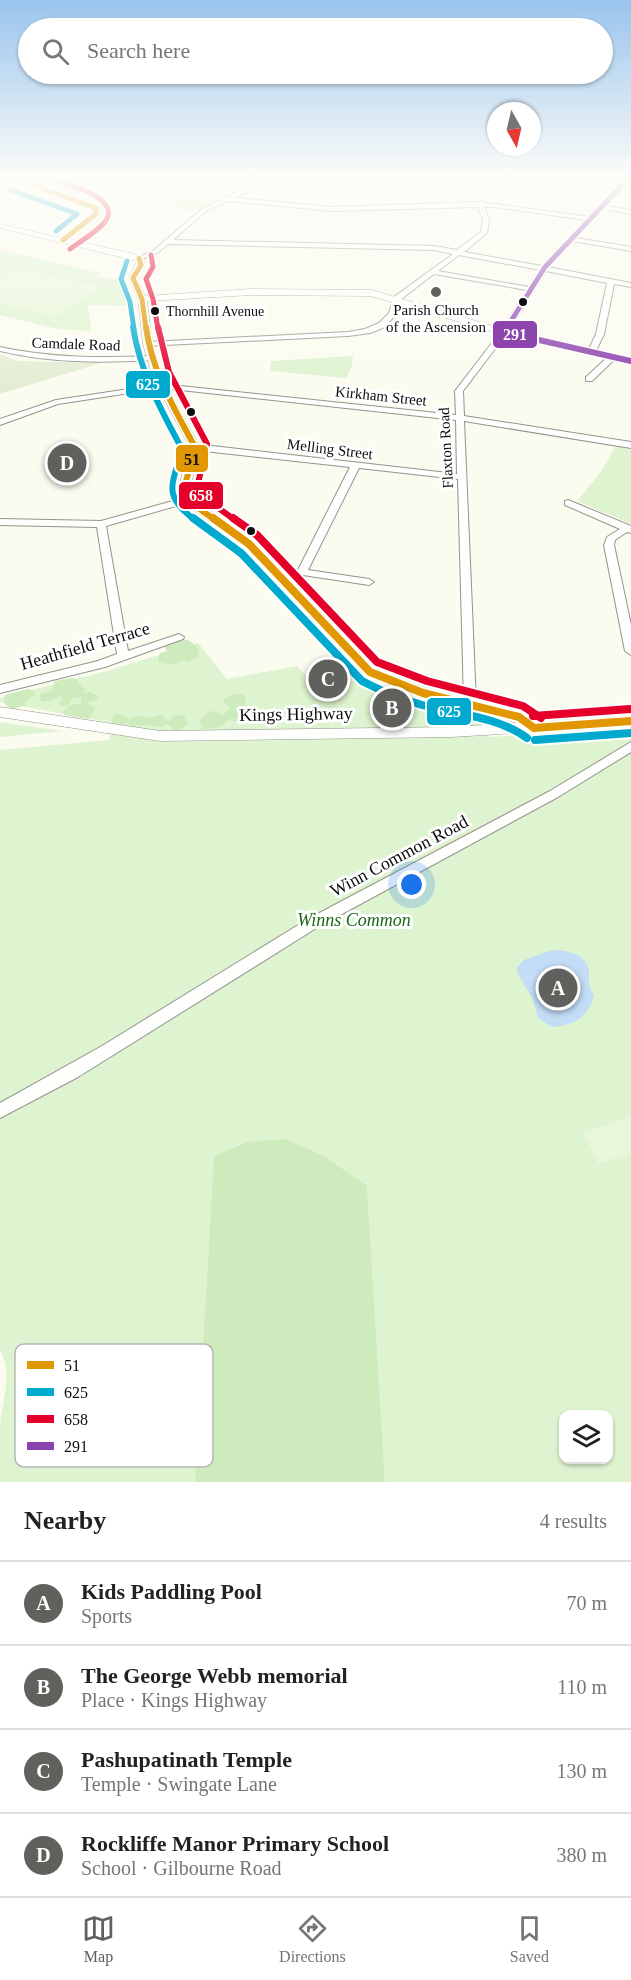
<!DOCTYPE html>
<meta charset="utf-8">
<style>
:root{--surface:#fff;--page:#f6f6f6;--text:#222;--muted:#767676;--line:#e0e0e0;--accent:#60605c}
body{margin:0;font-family:"Times New Roman",serif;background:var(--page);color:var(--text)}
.controls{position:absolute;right:18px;bottom:18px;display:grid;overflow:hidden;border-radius:12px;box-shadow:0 2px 4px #0004}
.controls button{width:54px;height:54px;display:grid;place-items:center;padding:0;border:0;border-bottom:2px solid var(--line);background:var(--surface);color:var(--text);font:30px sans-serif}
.compass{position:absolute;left:487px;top:102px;width:54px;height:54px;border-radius:50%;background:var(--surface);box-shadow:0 2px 4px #0004;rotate:172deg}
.you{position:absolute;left:412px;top:885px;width:21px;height:21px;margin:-15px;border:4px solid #fff;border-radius:50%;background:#1a73e8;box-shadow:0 0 0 9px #1a73e833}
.badge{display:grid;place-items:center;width:39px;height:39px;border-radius:50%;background:var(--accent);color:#fff;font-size:20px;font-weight:700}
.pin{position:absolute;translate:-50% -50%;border:3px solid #fff;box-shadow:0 2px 6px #0006}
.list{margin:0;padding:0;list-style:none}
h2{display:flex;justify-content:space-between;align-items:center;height:78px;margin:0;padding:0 24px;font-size:26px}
h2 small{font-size:20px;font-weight:400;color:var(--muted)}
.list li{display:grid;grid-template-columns:39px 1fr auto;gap:18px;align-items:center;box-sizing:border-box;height:84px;padding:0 24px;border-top:2px solid var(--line)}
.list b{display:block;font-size:22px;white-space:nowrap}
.list p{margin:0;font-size:20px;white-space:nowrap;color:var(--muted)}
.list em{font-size:20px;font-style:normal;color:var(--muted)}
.icon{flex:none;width:33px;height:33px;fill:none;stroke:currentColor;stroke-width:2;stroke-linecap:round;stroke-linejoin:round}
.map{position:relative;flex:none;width:631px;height:1482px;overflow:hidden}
.search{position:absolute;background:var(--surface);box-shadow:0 2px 4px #0004;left:18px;right:18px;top:18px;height:66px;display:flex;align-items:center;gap:15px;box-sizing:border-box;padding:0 21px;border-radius:33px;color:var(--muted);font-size:22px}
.sheet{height:414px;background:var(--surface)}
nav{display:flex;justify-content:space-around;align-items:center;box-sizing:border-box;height:84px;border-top:2px solid var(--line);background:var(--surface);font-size:16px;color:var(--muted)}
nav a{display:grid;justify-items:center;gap:3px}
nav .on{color:var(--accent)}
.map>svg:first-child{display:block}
</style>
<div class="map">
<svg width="631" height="1482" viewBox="0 0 631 1482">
<rect width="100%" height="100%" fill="#fbfbf0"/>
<path fill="#def3cf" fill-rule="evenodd" d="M81,179H228L220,185L235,190L190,212Z
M0,250L100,273L96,277L125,280L136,306L88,305L91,331L58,329L0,315Z
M353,356L352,366L346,378L270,371L271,361Z
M616,446L631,450V524L577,501L600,473Z
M198,643L227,679L297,666L323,694L361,677L388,693L476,712L490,737L631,728V1482H385L367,1187L214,1156L195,1482H0C0,1463 0,1444 0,1425C2,1401 14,1373 0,1351V750L109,740L112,723L0,702V698L107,671ZM564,1414H608V1460H564Z
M0,722L62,731L0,737Z"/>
<path fill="#cdebbc" d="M178,639C190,639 193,642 199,651L197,657L188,662L184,660L171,665L158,662L160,653L167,651L164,647Z
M338,660H352L363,672C352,675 339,679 329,672L330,665L337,664Z
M72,678L78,680V684H83L81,687L86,688L83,693L90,692L98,696L96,700L87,703L95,709L88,719L64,715L63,712L69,706L81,703V697L72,698L70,704L63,706L59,705L62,699L61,696L51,701H41L40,694L52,691L55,681Z
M28,689L34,691L35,695L28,699L25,705L12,710L4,703L5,695Z
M237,694H243L246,698L245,704L252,709L253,715C245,724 239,722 228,720L220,727L203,729L199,722L208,712L213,711L224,715L230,706L225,704L223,700L229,696Z
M118,714L126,716L129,720L141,715L149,718L161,715L169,721L173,716L183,715L188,723L182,729L175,730L167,724L162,727L146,725L131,726L128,723L120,726L113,724L112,719L114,715Z
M285,1139L322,1155L367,1186L385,1482H195L214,1156L248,1142Z"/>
<path fill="#e3edd3" d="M0,354L18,361L101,363L0,394Z"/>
<path fill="#e9f6d9" d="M16,268L102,288L54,317L0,303V276Z
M631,1116V1152L599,1164L583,1133Z"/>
<path fill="#c4ddf7" d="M553,950C567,950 587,954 589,971C589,981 587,986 594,995C590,1016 573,1026 552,1027L538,1018L533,1000L517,972V967L524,960Z"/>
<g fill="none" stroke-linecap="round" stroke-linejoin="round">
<g stroke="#94948f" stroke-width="2">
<path id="minor" d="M265,179H273L234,198L332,207L480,202L589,217L612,193L542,179H556L614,190L624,179H631L606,206L631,210V214L603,209L576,238L631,247V251L573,241L548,267L631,283V287L614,284L604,334L595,353L588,351L596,334L607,283L546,271L508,332L463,391L464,416L631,442V448L464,421L476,703L474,706H466L464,703L458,479L359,468L308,570L369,579L374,582L369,585L303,575L287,582H279V578L298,570L350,467L195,450L191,447L195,444L457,474L456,420L162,388L58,404L0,425V419L56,400L162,384L456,415L455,391L501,331L527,290L434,274L400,300L396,314L385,327L370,333L348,336L145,346V342H148L348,332L365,329L379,323L389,313L394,297L453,254L434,250L168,244L157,253L139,260L136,258L153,251L202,209ZM228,201L332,211L478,207L483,220L481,232L457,250L434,246L173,240L206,211ZM484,207H495L586,220L542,266L464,252L487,233L489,220ZM459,255L540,270L529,287L438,271Z
M0,347C50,358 101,358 152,356L156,358L152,360C101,363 50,363 0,351Z
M611,354L618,356L592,381H586V377Z
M187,497L192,500L190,502L106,526L128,651L179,634L184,637L183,639L105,667L0,693V685L98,661L117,654L97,527L0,525V519L101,521Z
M568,500L631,526V533L627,532L615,540L614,545L631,625V655L625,651L604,545L607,537L620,529L565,505V501Z
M631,742V752L558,797L318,927L78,1077L0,1118V1103L102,1046L308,919L550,791Z"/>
</g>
<g stroke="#94948f" stroke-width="1">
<path id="tertiary" d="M12,179H23L99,206V216L69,239L142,256L145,261L137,278L145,296L251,289L372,290L506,330L631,358V364L501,334L371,296L251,295L147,301C149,315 150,330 153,344C161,381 182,414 200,447L189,493L192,498L253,541L375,669L428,689L524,713L536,722L631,716V726L451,737L160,741L0,717V707L160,731L451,727L517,723L418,696L365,675L245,547L183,502L177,493L190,447L157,386L149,365L143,344L138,299L129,278L137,261L0,228V224L61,238L92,213V209Z"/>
</g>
<use href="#minor" fill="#fefefd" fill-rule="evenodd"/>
<use href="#tertiary" fill="#fefefd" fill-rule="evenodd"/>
<g stroke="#fff" stroke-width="8">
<path id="bus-1-far2" d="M16,179L96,208V214L63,240
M139,258L141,265L133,278L142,299L146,329"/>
</g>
<g stroke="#fff" stroke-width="9">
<path id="bus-1-far1" d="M146,327C152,372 174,408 195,447L183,493L187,500L215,520"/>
</g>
<g stroke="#fff" stroke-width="12">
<path id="bus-1" d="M213,518L249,544L370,672L423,693L519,717L534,728
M534,728L631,721"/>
</g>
<g stroke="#fff" stroke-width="8">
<path id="bus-2-far2" d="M11,190L77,214L56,231
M127,261L121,279L130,302L134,329"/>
</g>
<g stroke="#fff" stroke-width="9">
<path id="bus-2-far1" d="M133,327C140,372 161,410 182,449C173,484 161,495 195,520"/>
</g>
<g stroke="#fff" stroke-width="12">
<path id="bus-2" d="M193,518L241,553L362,681C381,691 401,699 422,705C456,714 499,717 527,738
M535,740L631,733"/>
</g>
<g stroke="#fff" stroke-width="8">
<path id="bus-3-far2" d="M52,179C66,184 125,198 104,223C95,233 81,241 70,249
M151,255L153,267L146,279L153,299L158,329"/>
</g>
<g stroke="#fff" stroke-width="9">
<path id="bus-3-far1" d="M158,327L169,372L207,444L196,492L235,520"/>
</g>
<g stroke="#fff" stroke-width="12">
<path id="bus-3" d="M233,518L257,535L377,662L427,681L523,706L541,718
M533,716L630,709"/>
</g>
<g stroke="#fff" stroke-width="8">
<path id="bus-4-far1" d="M506,329L545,267L628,179"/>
</g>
<g stroke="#fff" stroke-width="9">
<path id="bus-4" d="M507,327L504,332L631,361"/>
</g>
<use href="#bus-1-far2" stroke="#e09701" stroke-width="5"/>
<use href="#bus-1-far1" stroke="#e09701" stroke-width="6"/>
<use href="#bus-1" stroke="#e09701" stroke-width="8"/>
<use href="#bus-2-far2" stroke="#00a9ce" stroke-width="5"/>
<use href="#bus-2-far1" stroke="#00a9ce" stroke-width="6"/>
<use href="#bus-2" stroke="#00a9ce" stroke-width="8"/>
<use href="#bus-3-far2" stroke="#e4002b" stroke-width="5"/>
<use href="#bus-3-far1" stroke="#e4002b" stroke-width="6"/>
<use href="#bus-3" stroke="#e4002b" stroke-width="8"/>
<use href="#bus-4-far1" stroke="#8e44ad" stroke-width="5"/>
<use href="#bus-4" stroke="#8e44ad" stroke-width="6"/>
</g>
<linearGradient id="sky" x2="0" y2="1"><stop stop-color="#99c4ee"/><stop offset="0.46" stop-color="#fdfdf8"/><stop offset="1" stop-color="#fdfdf8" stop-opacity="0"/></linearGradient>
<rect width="631" height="387" fill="url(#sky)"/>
<circle fill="#60605c" stroke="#fff" stroke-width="2" cx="436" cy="292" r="6"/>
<g fill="#0d0d0d" stroke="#fff" stroke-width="2">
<circle cx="523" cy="302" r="5"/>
<circle cx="155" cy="311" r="5"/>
<circle cx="191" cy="412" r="5"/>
<circle cx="251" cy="531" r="5"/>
</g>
<g text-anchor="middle" stroke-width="6" stroke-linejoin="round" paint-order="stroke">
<g font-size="14" fill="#0d0d0d" stroke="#fff" text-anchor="start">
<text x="166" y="316">Thornhill Avenue</text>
</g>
<g font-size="15" fill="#0d0d0d" stroke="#fff">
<text x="436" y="315">Parish Church<tspan x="436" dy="17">of the Ascension</tspan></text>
</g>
<g font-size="15" fill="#0d0d0d" stroke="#fff">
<text transform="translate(76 344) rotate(2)" y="5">Camdale Road</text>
<text transform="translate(381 396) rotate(6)" y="5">Kirkham Street</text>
<text transform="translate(446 448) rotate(-93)" y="5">Flaxton Road</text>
<text transform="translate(330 449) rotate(7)" y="5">Melling Street</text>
</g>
<g font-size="18" fill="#0d0d0d" stroke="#fff">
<text transform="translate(85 646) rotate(-16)" y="6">Heathfield Terrace</text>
<text transform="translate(296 714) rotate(-1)" y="6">Kings Highway</text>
<text transform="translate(399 856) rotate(-28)" y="6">Winn Common Road</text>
</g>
<g font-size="18" font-style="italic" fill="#1c6819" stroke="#fff">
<text x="354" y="926">Winns Common</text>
</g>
</g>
<rect x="15" y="1344" width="198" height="123" rx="9" fill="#fff" stroke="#b6b6b6" stroke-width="1.5"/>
<rect x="27" y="1361" width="27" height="8" fill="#e09701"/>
<rect x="27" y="1388" width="27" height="8" fill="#00a9ce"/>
<rect x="27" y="1415" width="27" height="8" fill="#e4002b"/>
<rect x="27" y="1442" width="27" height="8" fill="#8e44ad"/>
<g font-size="16" fill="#0d0d0d">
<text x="64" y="1371">51</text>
<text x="64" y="1398">625</text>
<text x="64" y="1425">658</text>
<text x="64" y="1452">291</text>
</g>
<g stroke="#fff" stroke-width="2">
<rect x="492" y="320" width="46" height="29" rx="6" fill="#8e44ad"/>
<rect x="125" y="370" width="46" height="29" rx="6" fill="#00a9ce"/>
<rect x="175" y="444" width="34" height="29" rx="6" fill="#e09701"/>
<rect x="178" y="481" width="46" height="29" rx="6" fill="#e4002b"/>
<rect x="426" y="697" width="46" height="29" rx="6" fill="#00a9ce"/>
</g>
<g font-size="16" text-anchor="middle" font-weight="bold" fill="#fff">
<text x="515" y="340">291</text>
<text x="148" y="390">625</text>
<text x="201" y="501">658</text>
<text x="449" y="717">625</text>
</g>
<g font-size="16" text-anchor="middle" font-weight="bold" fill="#111">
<text x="192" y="465">51</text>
</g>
</svg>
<div class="controls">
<button><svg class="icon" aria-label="layers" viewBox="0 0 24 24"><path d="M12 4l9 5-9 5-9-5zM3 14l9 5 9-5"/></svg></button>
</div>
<svg class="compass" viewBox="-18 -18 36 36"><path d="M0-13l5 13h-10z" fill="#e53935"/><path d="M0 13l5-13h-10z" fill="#767676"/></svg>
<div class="you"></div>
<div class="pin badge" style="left:558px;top:988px">A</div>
<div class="pin badge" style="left:392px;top:708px">B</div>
<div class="pin badge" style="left:328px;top:679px">C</div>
<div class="pin badge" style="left:67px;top:463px">D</div>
<div class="search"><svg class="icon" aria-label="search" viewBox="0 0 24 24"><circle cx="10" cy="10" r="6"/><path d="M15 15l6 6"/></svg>Search here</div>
</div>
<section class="sheet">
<h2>Nearby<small>4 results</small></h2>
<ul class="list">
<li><span class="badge">A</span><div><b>Kids Paddling Pool</b><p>Sports</p></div><em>70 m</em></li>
<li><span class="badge">B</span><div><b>The George Webb memorial</b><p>Place · Kings Highway</p></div><em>110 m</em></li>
<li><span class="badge">C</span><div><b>Pashupatinath Temple</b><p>Temple · Swingate Lane</p></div><em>130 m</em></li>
<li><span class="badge">D</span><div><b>Rockliffe Manor Primary School</b><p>School · Gilbourne Road</p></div><em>380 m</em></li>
</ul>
</section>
<nav>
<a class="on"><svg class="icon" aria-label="map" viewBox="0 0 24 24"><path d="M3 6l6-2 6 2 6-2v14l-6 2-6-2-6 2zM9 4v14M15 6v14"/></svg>Map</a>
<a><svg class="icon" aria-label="directions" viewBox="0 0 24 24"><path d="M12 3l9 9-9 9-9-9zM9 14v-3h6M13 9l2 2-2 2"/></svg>Directions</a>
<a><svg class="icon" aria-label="saved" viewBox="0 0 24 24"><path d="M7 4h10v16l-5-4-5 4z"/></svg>Saved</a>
</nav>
